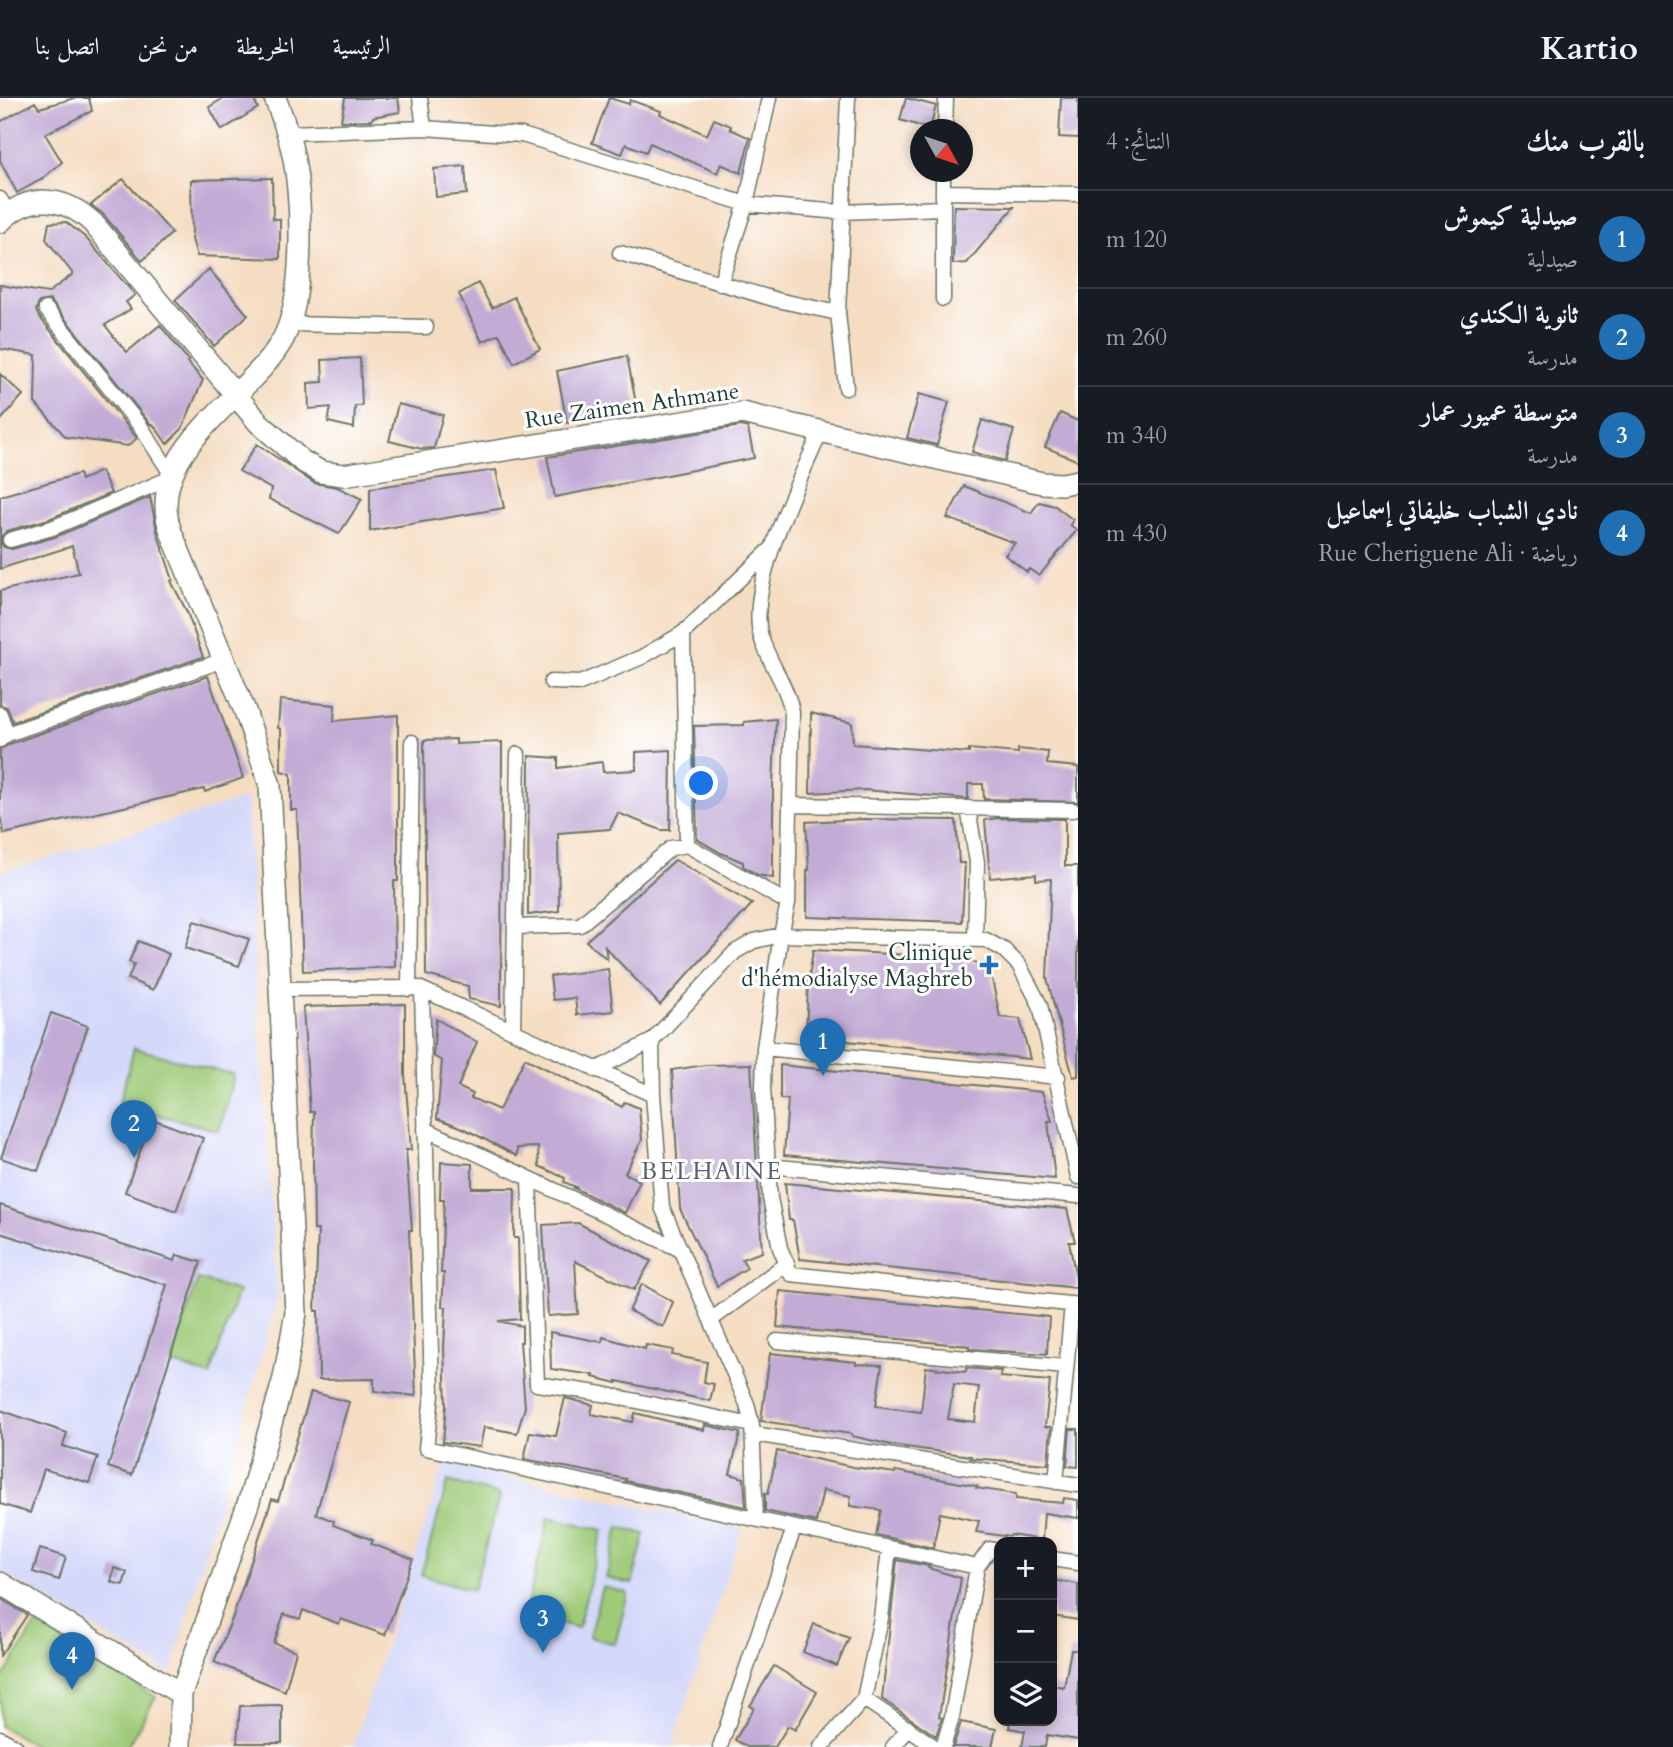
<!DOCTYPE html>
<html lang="ar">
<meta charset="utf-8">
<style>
:root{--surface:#171b24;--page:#20242c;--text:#f1f3f6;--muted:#9ea1a6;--line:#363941;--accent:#1f6fb2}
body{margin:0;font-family:Cardo,Amiri,serif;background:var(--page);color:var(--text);direction:rtl}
.controls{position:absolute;right:21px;bottom:21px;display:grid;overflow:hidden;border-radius:14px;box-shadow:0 4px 10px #0003}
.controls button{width:63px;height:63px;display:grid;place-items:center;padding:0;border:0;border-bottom:2px solid var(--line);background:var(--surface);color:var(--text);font:35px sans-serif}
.compass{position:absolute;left:910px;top:21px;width:63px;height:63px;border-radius:50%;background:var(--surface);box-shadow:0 4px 10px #0003;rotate:130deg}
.you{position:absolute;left:702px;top:686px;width:24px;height:24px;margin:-18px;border:5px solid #fff;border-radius:50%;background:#1a73e8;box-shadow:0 0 0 10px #1a73e833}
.badge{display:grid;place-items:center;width:46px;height:46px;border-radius:50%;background:var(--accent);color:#fff;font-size:23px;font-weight:700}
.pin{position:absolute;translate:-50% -58px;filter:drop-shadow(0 2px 4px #0008)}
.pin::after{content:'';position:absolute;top:37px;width:24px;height:21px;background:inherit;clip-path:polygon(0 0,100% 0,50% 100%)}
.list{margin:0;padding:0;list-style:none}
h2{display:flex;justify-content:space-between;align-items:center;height:91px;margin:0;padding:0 28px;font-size:30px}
h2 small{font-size:23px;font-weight:400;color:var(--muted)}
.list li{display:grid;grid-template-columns:46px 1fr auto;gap:21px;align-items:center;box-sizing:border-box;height:98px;padding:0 28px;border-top:2px solid var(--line)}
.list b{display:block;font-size:26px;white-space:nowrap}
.list p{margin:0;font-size:23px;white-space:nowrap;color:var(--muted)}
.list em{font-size:23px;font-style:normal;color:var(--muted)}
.icon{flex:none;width:38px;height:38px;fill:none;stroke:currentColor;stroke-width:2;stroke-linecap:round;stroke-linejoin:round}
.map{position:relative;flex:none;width:1078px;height:1649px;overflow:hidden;direction:ltr}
header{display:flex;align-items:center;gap:42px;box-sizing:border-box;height:98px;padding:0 35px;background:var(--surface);border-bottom:2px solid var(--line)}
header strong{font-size:33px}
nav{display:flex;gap:38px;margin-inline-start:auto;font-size:24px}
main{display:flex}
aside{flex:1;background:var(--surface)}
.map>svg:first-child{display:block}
</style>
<header>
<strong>Kartio</strong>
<nav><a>الرئيسية</a><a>الخريطة</a><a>من نحن</a><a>اتصل بنا</a></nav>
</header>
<main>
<aside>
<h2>بالقرب منك<small>النتائج: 4</small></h2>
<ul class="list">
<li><span class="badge">1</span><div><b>صيدلية كيموش</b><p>صيدلية</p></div><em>120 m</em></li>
<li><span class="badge">2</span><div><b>ثانوية الكندي</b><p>مدرسة</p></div><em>260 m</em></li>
<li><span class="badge">3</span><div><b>متوسطة عميور عمار</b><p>مدرسة</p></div><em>340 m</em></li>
<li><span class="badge">4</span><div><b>نادي الشباب خليفاتي إسماعيل</b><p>رياضة · Rue Cheriguene Ali</p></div><em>430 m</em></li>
</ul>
</aside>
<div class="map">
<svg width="1078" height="1649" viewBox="0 0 1078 1649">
<rect width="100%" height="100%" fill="#fff"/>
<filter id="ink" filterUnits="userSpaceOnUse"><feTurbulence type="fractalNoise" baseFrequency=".0143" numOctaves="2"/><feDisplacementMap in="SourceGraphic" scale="14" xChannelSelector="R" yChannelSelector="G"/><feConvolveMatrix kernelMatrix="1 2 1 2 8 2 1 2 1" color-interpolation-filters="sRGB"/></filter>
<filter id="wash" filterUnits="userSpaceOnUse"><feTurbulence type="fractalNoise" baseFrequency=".00686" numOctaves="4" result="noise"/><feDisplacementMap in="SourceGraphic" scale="28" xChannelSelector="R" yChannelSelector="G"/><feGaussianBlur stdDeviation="1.57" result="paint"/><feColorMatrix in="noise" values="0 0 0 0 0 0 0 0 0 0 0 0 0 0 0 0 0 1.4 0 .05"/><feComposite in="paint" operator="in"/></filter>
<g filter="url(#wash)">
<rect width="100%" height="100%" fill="#f5ddc2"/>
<path fill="#d4d8f9" d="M247,700L258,921L278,1199L171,1576L0,1473V775Z
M445,1365L742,1431L672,1649H353Z"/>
<path fill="#9fcb79" stroke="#5f8456" stroke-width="2" d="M134,950L234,977L219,1033L119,1006Z
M198,1181L238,1193L210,1278L171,1265Z
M448,1383L500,1397L473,1492L421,1477Z
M549,1419L603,1432L578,1530L525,1516Z
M619,1429L645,1436L632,1486L606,1480Z
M602,1489L628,1495L615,1546L589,1539Z
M36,1526L156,1599L127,1649H37L0,1628V1584Z"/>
<g id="blocks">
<path fill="#c2abd5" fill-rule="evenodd" d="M75,0H89L92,13L45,36L62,64L42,81L17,95L0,63V24L35,4L39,10Z
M224,0H253L258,10L222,32L209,9Z
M345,0H398L400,14L373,19L372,22L341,23Z
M609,0L629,6L630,2L661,13L660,16L707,37L714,21L731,28L730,31L750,40L741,75L721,66L717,75L650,45L646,54L626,46L622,56L592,45Z
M906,0L936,8L930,31L900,22Z
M1061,0H1078V40L1059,39Z
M465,68L467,96L436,99L434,71Z
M272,80L273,121H280V161L197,158L192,141L191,82Z
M123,81L172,135L142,163L103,116L91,107Z
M954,108L1014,109L967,165L953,166Z
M66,124L86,140L135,197L126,204L131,211L105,227L118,244L127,254L160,227L189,263L187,264L203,282L182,331L167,346L153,326L151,327L50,202L39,204L36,212L38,217L137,340L128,348L66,339L35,305L36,257L0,251V187L48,195L73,176L46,141L49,125Z
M209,171L248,217L214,248L175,202Z
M478,185L492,210L514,199L540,251L514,265L499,236L482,244L459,196Z
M627,258L637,311L567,325L557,273Z
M360,260L362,308H355L354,330L328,324L331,309L309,311L308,285L323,284L322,262Z
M0,276L23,297L0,323Z
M919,296L949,304L937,347L907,340Z
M398,306L443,317L434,350L422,351L389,343Z
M1060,315L1078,323V363L1045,349Z
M982,322L1014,332L1005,363L972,354Z
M741,328L748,330L754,360L555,399L547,359Z
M257,346L314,385L337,389L362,401L339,436L269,401L271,391L239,373Z
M496,372L504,410L370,433V390Z
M101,373L111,395L49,421L7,433L1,439V445L4,449L12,451L55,439L150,399L158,437L173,482L171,483L187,514L203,559L13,624L7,609L0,607V493L79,475L72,448L0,471V398L79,376L81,382Z
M964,388L1031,415L1039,404L1055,408L1073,422L1070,427L1077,432L1039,478L1029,471L1027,474L1005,457L1015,445L947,420Z
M208,578L243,680L205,694L204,691L4,736L0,718V651L12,645Z
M280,602L335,607L334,623L398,617V783H394L395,869L303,873L297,712H291V676L281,673V631L278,630Z
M811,615L852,625L853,646L969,655V651L1018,655V651L1048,654L1047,666L1078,669V704L984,701L983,686H968V701L865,692L810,695Z
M776,621L773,686V780L758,777L743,768V764L721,755L697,741L694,628L744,627V624Z
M456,641V646L502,644L501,908L469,901L468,888L426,877L424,642Z
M671,652L670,732H661L618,715L610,731L558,735L559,813L528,817L529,658L558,660V670L602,664L603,674L636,672V654Z
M998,720L1065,721V768H1078V978L1073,979L1047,880L1051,781L1036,782V776L990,780L985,722Z
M863,721L956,722L959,765H965L962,824L807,819V772H809L806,724Z
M675,762L752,806L660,907L605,849L607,861L586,843Z
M194,823L249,841L239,868L185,850Z
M138,843L169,856L153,892L128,881L134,866L129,864Z
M813,852L948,859L989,867L1000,919L1020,921L1030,961L806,939L808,886Z
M608,871L613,913L577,917L575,900L553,902L550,878Z
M405,906V976L411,1052H406L412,1132H409L416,1298L374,1293V1281L319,1282L318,1213H315L318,1132H314L313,1062L314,1014H310L303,909Z
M51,915L88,928L38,1073L1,1060Z
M436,921L477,944L458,989L473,996L471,1000L499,1012L525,960L622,1009L625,1004L639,1010L642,1042L625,1075L640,1083L625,1115L574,1090L576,1089L564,1084L565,1080L539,1068L538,1049L517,1050V1058L463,1030L437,1020L442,963L433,958Z
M751,966L762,1154L742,1161L747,1170L717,1188L680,1111L672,972L705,967Z
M780,967L1042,994L1052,1023H1048L1055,1081L784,1057L788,1001H780Z
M152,1021L203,1040L176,1113L125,1094Z
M441,1064L472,1066V1090H515L514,1140H518L520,1221L498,1223L522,1228V1244H520L525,1309L517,1335L484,1329L480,1349L443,1344L446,1307L444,1250L446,1209H442L444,1175H441L444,1101H440Z
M785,1085L1067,1111L1075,1144H1069L1078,1190L800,1161L793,1122H789Z
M0,1107L175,1163L177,1157L201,1164L132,1377L108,1369L167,1187L0,1135Z
M578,1125L651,1163L634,1192L575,1163L578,1216L548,1218L543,1127Z
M642,1186L673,1204L663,1229L629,1213Z
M780,1193L1049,1219L1047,1256L969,1251V1248L777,1229Z
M550,1234L602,1244L603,1239L645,1251L646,1247L673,1252L672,1257L707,1264L704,1284L714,1286L710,1303L617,1283V1285L593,1279L594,1277L551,1271Z
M770,1255L856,1264V1266L882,1267L876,1308L921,1314L926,1269L966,1274V1270L1001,1273L1000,1279L1050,1283L1045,1329H1051L1048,1366L970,1360L971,1358L891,1347L852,1338V1336L761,1323ZM954,1286L979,1289L975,1324L948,1321Z
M311,1294L349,1304L316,1416L334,1423L333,1427L373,1442L371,1446L413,1461L385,1537L341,1521L339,1526L303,1512L300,1521L284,1516L274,1545L296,1553L285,1593L214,1564L232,1521L272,1401L278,1403Z
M565,1300L593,1307L591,1316L633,1324L635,1315L704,1332L705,1327L740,1335L730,1376L744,1380L746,1409L625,1383L626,1381L524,1361L530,1334L556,1338Z
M0,1312L67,1335L63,1348L98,1359L89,1385L44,1371L30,1415L0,1406Z
M1070,1331H1078V1369L1067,1368Z
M777,1353L853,1369L895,1375L896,1373L977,1388L976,1390L1016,1396V1401L1063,1405L1064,1400L1078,1402V1420L1044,1415L1042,1442L1011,1437L1010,1439L976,1434L979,1423L940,1415L933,1450L876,1437L881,1412L850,1408L851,1398L823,1392L816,1424L765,1413V1395L768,1396Z
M40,1451L66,1459L59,1482L33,1474Z
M897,1462L929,1468L928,1470L961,1480L939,1619L942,1620L936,1638L882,1601Z
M114,1470L127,1474L123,1487L111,1484Z
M1052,1482L1078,1486V1522L1052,1518Z
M0,1500L27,1517L0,1558Z
M814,1526L849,1540L837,1568L803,1554Z
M1071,1552H1078V1642L1047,1637L1045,1649H1022L1025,1633L1009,1630L1010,1623H1052V1587L1064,1589Z
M774,1568L817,1594L795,1632L788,1628L775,1649H747L735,1642L754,1610L750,1608Z
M282,1607V1645H237L240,1608Z
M961,1624L996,1631L992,1649H953Z"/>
</g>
</g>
<g filter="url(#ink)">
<use href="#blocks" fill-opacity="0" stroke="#6a7566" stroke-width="2"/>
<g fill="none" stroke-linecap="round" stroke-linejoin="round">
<g stroke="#6a7566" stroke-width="17">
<path id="street" d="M420,0L424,30
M945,32L946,0
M288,35L424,30L522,37L746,106L841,114L942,110
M943,94L1078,96
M0,101L9,116
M620,155L777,202L838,215
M720,186L746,106L769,0
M943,201V74
M289,226L426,229
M846,290L838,215L848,0
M821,333C800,382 746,487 761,539C769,565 787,587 792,614L788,805L781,837L764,950L763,990L770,1100L780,1150L791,1176L1078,1207
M10,442L52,430L173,379L141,329L46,211
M683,535L687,747
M551,584L580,585L642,559L683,535L770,452
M0,616L7,636
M0,642L7,636L224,562
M790,707L1073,712
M968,710L977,764L975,841
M515,829L580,827L671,750L687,747L788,805
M280,891L419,890L653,997
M409,891L412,644
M422,892L432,1297L426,1350L977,1469
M513,933L518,656
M652,943L653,997L662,1109L747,1306L752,1327L756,1421
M764,950L1058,979
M595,972L652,943L735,854L754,843L781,837L986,842L1004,852L1019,867L1040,907L1078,1079
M425,1031L681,1152
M769,1068L1078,1098
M529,1081L537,1286L603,1296L752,1327
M711,1222L787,1165
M777,1243L1066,1269
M753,1336L1078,1387
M1056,1384L1072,1206
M1052,1461L1078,1465
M864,1601L935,1649
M0,1640L16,1649
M720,1649L794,1430
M821,1649L864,1601L881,1520L889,1451
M893,1649L909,1630
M943,1649L952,1619L977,1469L990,1451L999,1453"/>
</g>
<g stroke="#6a7566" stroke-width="24">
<path id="secondary" d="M0,124C29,94 64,98 93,125L259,325L302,363L321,374L343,377L742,315L1042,385L1062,386L1078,383
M0,1485L181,1596
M180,1649L181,1596L249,1403L284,1280L296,1215L270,687L245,613L171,434C141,353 251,300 283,241C305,200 302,106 294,61C290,40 283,20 275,0"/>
</g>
<use href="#street" stroke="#fff" stroke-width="14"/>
<use href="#secondary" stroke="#fff" stroke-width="21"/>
</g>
</g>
<path fill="#1f6fb2" stroke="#fff" stroke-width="2.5" d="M985.5 856.5h7v7h7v7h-7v7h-7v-7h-7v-7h7z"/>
<g text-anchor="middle" stroke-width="6" stroke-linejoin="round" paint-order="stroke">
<g font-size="23" fill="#1f3d34" stroke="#fff">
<text transform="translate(632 307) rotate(-8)" y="8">Rue Zaimen Athmane</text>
</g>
<g font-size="23" fill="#1f3d34" stroke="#fff" text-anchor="end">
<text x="973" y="862">Clinique<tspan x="973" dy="26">d'hémodialyse Maghreb</tspan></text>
</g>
<g font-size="24" letter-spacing="2" fill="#58646c" stroke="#fff">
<text x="712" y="1081">BELHAINE</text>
</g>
</g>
</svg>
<div class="controls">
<button>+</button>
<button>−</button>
<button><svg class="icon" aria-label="layers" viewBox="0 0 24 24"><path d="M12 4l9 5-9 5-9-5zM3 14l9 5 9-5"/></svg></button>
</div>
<svg class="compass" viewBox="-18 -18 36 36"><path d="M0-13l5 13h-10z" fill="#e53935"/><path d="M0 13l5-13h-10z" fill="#9ea1a6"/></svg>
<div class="you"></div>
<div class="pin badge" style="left:823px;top:978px">1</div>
<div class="pin badge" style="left:134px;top:1060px">2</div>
<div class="pin badge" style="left:543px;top:1555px">3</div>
<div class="pin badge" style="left:72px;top:1592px">4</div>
</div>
</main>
